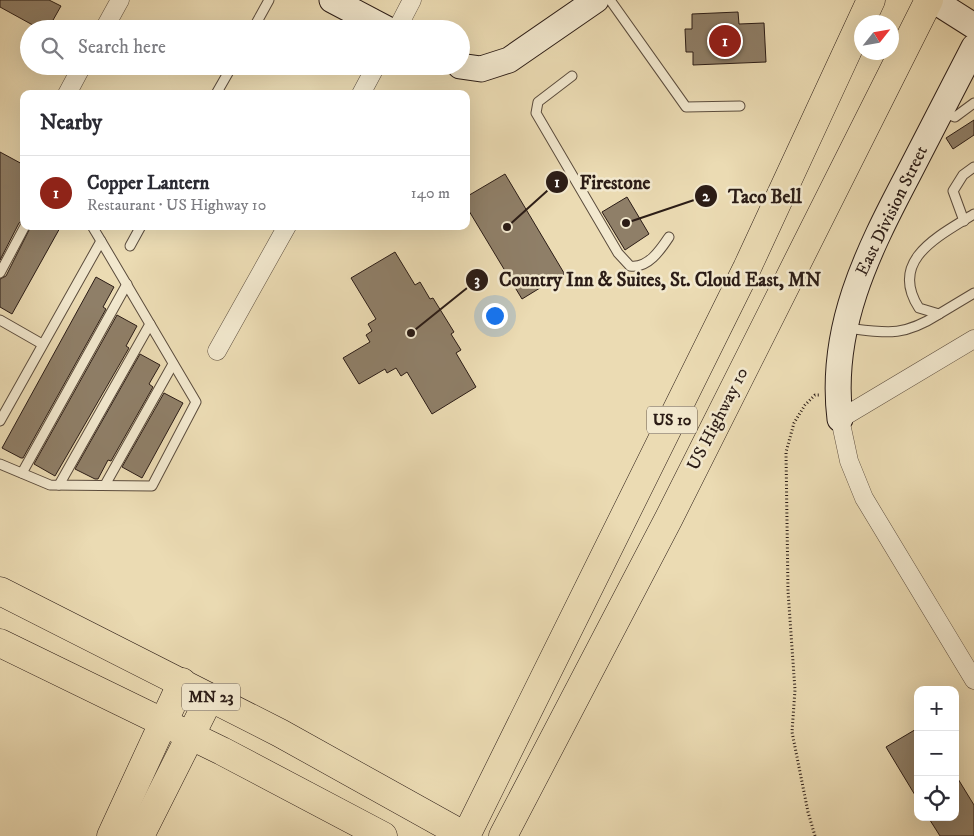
<!DOCTYPE html>
<html lang="en">
<head>
<meta charset="utf-8">
<style>
  body { margin:0; font-family:"IM FELL DW Pica",serif; background:#f2f2f3; color:#2b2b33 }
  .controls { position:absolute; right:15px; bottom:15px; display:grid; overflow:hidden; border-radius:10px; box-shadow:0 5px 20px #0002 }
  .controls button { width:45px; height:45px; display:grid; place-items:center; padding:0; border:0; border-bottom:1px solid #e1e1e2; background:#fff; color:#2b2b33; font:25px sans-serif }
  .compass { position:absolute; left:854px; top:15px; width:45px; height:45px; border-radius:50%; background:#fff; box-shadow:0 5px 20px #0002; rotate:59deg }
  .you { position:absolute; left:494px; top:315px; width:18px; height:18px; margin:-12px; border:4px solid #fff; border-radius:50%; background:#1a73e8; box-shadow:0 0 0 8px #1a73e833 }
  .badge { display:grid; place-items:center; width:32px; height:32px; border-radius:50%; background:#8f2418; color:#fff; font-size:16px; font-weight:700 }
  .pin { position:absolute; translate:-50% -50%; border:2px solid #fff; box-shadow:0 1px 5px #0006 }
  .list { margin:0; padding:0; list-style:none }
  h2 { display:flex; justify-content:space-between; align-items:center; height:65px; margin:0; padding:0 20px; font-size:21px }
  h2 small { font-size:16px; font-weight:400; color:#7c7c81 }
  .list li { display:grid; grid-template-columns:32px 1fr auto; gap:15px; align-items:center; box-sizing:border-box; height:75px; padding:0 20px; border-top:1px solid #e1e1e2 }
  .list b { display:block; font-size:19px; white-space:nowrap }
  .list p { margin:0; font-size:16px; white-space:nowrap; color:#7c7c81 }
  .list em { font-size:16px; font-style:normal; color:#7c7c81 }
  .icon { flex:none; width:28px; height:28px; fill:none; stroke:currentColor; stroke-width:2; stroke-linecap:round; stroke-linejoin:round }
  .map { position:relative; flex:none; width:974px; height:836px; overflow:hidden }
  .search { position:absolute; background:#fff; box-shadow:0 5px 20px #0002; left:20px; top:20px; width:450px; height:55px; display:flex; align-items:center; gap:12px; box-sizing:border-box; padding:0 18px; border-radius:28px; color:#7c7c81; font-size:19px }
  .panel { position:absolute; background:#fff; box-shadow:0 5px 20px #0002; left:20px; top:90px; width:450px; height:140px; border-radius:10px }
  .map>svg:first-child { display:block }
  .building { fill:#8f7f68; stroke:#2b1c16 }
  .lines { fill:none; stroke-linecap:round; stroke-linejoin:round }
  .lane-casing { stroke:#5b4c3d; stroke-width:11 }
  .street-casing { stroke:#5b4c3d; stroke-width:19 }
  .secondary-casing { stroke:#2b1c16; stroke-width:27 }
  .highway-casing { stroke:#2b1c16; stroke-width:29 }
  .path { stroke:#2b1c16; stroke-width:3; stroke-dasharray:1 2.5; stroke-linecap:butt }
  .lane { stroke:#f2e8ce; stroke-width:9 }
  .street { stroke:#f2e8ce; stroke-width:18 }
  .secondary { stroke:#f2e8ce; stroke-width:25 }
  .highway { stroke:#ebdbb3; stroke-width:28 }
  .labels { text-anchor:middle; dominant-baseline:central; stroke-width:5; stroke-linejoin:round; paint-order:stroke }
  .shield { fill:#f2e8ce; stroke:#67594d; stroke-width:1 }
  .shield-label { font-size:16px; font-weight:bold; fill:#2b1c16 }
  .street-label { font-size:18px; fill:#2b1c16; stroke:#f2e8ce }
  .leader { fill:none; stroke:#2b1c16; stroke-width:2 }
  .callout-dot { fill:#2b1c16; stroke:#f2e8ce; stroke-width:2 }
  .mark-label { font-size:15px; text-anchor:middle; font-weight:bold; fill:#fff }
  .callout-label { font-size:19px; text-anchor:middle; font-weight:bold; fill:#2b1c16; stroke:#f2e8ce; stroke-width:5; stroke-linejoin:round; paint-order:stroke }
</style>
</head>
<body>
<div class="map">
<svg width="974" height="836" viewBox="0 0 974 836">
  <rect width="100%" height="100%" fill="#ebdbb3"/>
  <filter id="stains"><feTurbulence type="fractalNoise" baseFrequency=".004" numOctaves="4"/><feColorMatrix values="0 0 0 0 .2 0 0 0 0 .09 0 0 0 0 .02 0 0 0 .5 -.17"/></filter>
  <radialGradient id="worn" r=".72"><stop offset=".6" stop-color="#630" stop-opacity="0"/><stop offset="1" stop-color="#630" stop-opacity=".3"/></radialGradient>
  <g class="building">
    <path d="M0,0H49L61,6L48,29H40L0,7Z"/>
    <path d="M738,12L739,24L764,23L766,62L693,65V52H686L685,29H692V14Z"/>
    <path d="M974,120V135L953,149L946,138Z"/>
    <path d="M0,152L24,165V220L19,223L0,260Z"/>
    <path d="M505,174L564,273L561,283L553,280L522,299L466,206V197Z"/>
    <path d="M627,197L649,234L625,250L602,212Z"/>
    <path d="M31,226H61L12,314L0,307V279L6,276Z"/>
    <path d="M395,252L415,285L420,282L430,299L433,298L454,332L451,334L461,350L456,353L476,387L432,414L407,372L401,376L396,368L387,373L385,369L359,384L343,358L370,342L366,335L372,331L368,324L376,319L351,278Z"/>
    <path d="M96,277L114,287L103,307L106,309L23,458H21L2,448Z"/>
    <path d="M117,315L137,326L126,346L129,348L55,476L34,464Z"/>
    <path d="M140,354L160,365L149,384L153,387L111,461L108,460L98,479H95L75,469Z"/>
    <path d="M164,393L183,403L142,478L122,467Z"/>
    <path d="M918,728V800L886,747Z"/>
    <path d="M955,774L974,805V836H940L928,817H955Z"/>
  </g>
  <g class="lines">
    <defs>
      <g id="lane">
        <path d="M610,0L686,107L740,106"/>
        <path d="M253,29L269,0"/>
        <path d="M572,76L538,102L536,113L618,253L630,266C648,269 661,249 669,237"/>
        <path d="M216,94L232,66"/>
        <path d="M942,112L955,117L974,103"/>
        <path d="M974,214C939,236 888,260 919,308L939,314L974,293"/>
        <path d="M964,221L953,191L963,175L974,167"/>
        <path d="M92,226L101,241"/>
        <path d="M130,246L141,226"/>
        <path d="M0,273L25,226"/>
        <path d="M0,320L42,344"/>
        <path d="M847,328C887,333 903,337 939,314"/>
        <path d="M0,421L101,241L196,402L152,486L50,485L0,464"/>
        <path d="M22,473L127,284"/>
        <path d="M59,485L150,324"/>
        <path d="M105,485L173,364"/>
      </g>
      <g id="street">
        <path d="M104,29L120,0"/>
        <path d="M397,29L412,0"/>
        <path d="M67,94L82,66"/>
        <path d="M361,94L376,66"/>
        <path d="M974,339L840,419L849,461L864,498L974,680"/>
        <path d="M217,351L287,226"/>
      </g>
      <g id="secondary">
        <path d="M332,0L387,29"/>
        <path d="M933,0L974,26"/>
        <path d="M460,66L481,69L509,60L596,0"/>
        <path d="M840,419C829,329 867,253 908,175C930,133 952,90 974,47"/>
      </g>
      <g id="highway">
        <path d="M0,591L280,733L465,836"/>
        <path d="M0,643L222,751L383,836"/>
        <path d="M111,836L182,682"/>
        <path d="M140,836L210,697"/>
        <path d="M466,836L747,268L871,0"/>
        <path d="M503,836L669,518L929,0"/>
      </g>
    </defs>
    <use href="#lane" class="lane-casing"/>
    <use href="#street" class="street-casing"/>
    <use href="#secondary" class="secondary-casing"/>
    <use href="#highway" class="highway-casing"/>
    <path class="path" d="M815,836L808,812L792,732L795,690L788,591L786,452L794,423L805,405L815,395H820"/>
    <use href="#lane" class="lane"/>
    <use href="#street" class="street"/>
    <use href="#secondary" class="secondary"/>
    <use href="#highway" class="highway"/>
  </g>
  <g class="labels">
    <g class="shield">
      <rect x="647" y="406.5" width="50" height="27" rx="4"/>
      <rect x="182" y="683.5" width="58" height="27" rx="4"/>
    </g>
    <g class="shield-label">
      <text x="672" y="420">US 10</text>
      <text x="211" y="697">MN 23</text>
    </g>
    <g class="street-label">
      <text transform="translate(892 211) rotate(-64)">East Division Street</text>
      <text transform="translate(718 419) rotate(-63)">US Highway 10</text>
    </g>
  </g>
  <path class="leader" d="M507 227L557 182M626 223L706 196M411 333L477 280"/>
  <g class="callout-dot">
    <circle cx="507" cy="227" r="5"/>
    <circle cx="626" cy="223" r="5"/>
    <circle cx="411" cy="333" r="5"/>
    <circle cx="557" cy="182" r="12"/>
    <circle cx="706" cy="196" r="12"/>
    <circle cx="477" cy="280" r="12"/>
  </g>
  <g class="mark-label">
    <text x="557" y="187">1</text>
    <text x="706" y="201">2</text>
    <text x="477" y="285">3</text>
  </g>
  <g class="callout-label">
    <text x="615" y="189">Firestone</text>
    <text x="765" y="203">Taco Bell</text>
    <text x="660" y="286">Country Inn &amp; Suites, St. Cloud East, MN</text>
  </g>
  <rect width="100%" height="100%" filter="url(#stains)"/>
  <rect width="100%" height="100%" fill="url(#worn)"/>
</svg>
<div class="controls">
<button>+</button>
<button>−</button>
<button><svg class="icon" aria-label="locate" viewBox="0 0 24 24"><circle cx="12" cy="12" r="6"/><path d="M12 2v4M12 18v4M2 12h4M18 12h4"/></svg></button>
</div>
<svg class="compass" viewBox="-18 -18 36 36"><path d="M0-13l5 13h-10z" fill="#e53935"/><path d="M0 13l5-13h-10z" fill="#7c7c81"/></svg>
<div class="you"></div>
<div class="pin badge" style="left:725px;top:41px">1</div>
<div class="search"><svg class="icon" aria-label="search" viewBox="0 0 24 24"><circle cx="10" cy="10" r="6"/><path d="M15 15l6 6"/></svg>Search here</div>
<section class="panel">
<h2>Nearby<small></small></h2>
<ul class="list">
<li><span class="badge">1</span><div><b>Copper Lantern</b><p>Restaurant · US Highway 10</p></div><em>140 m</em></li>
</ul>
</section>
</div>
</body>
</html>
